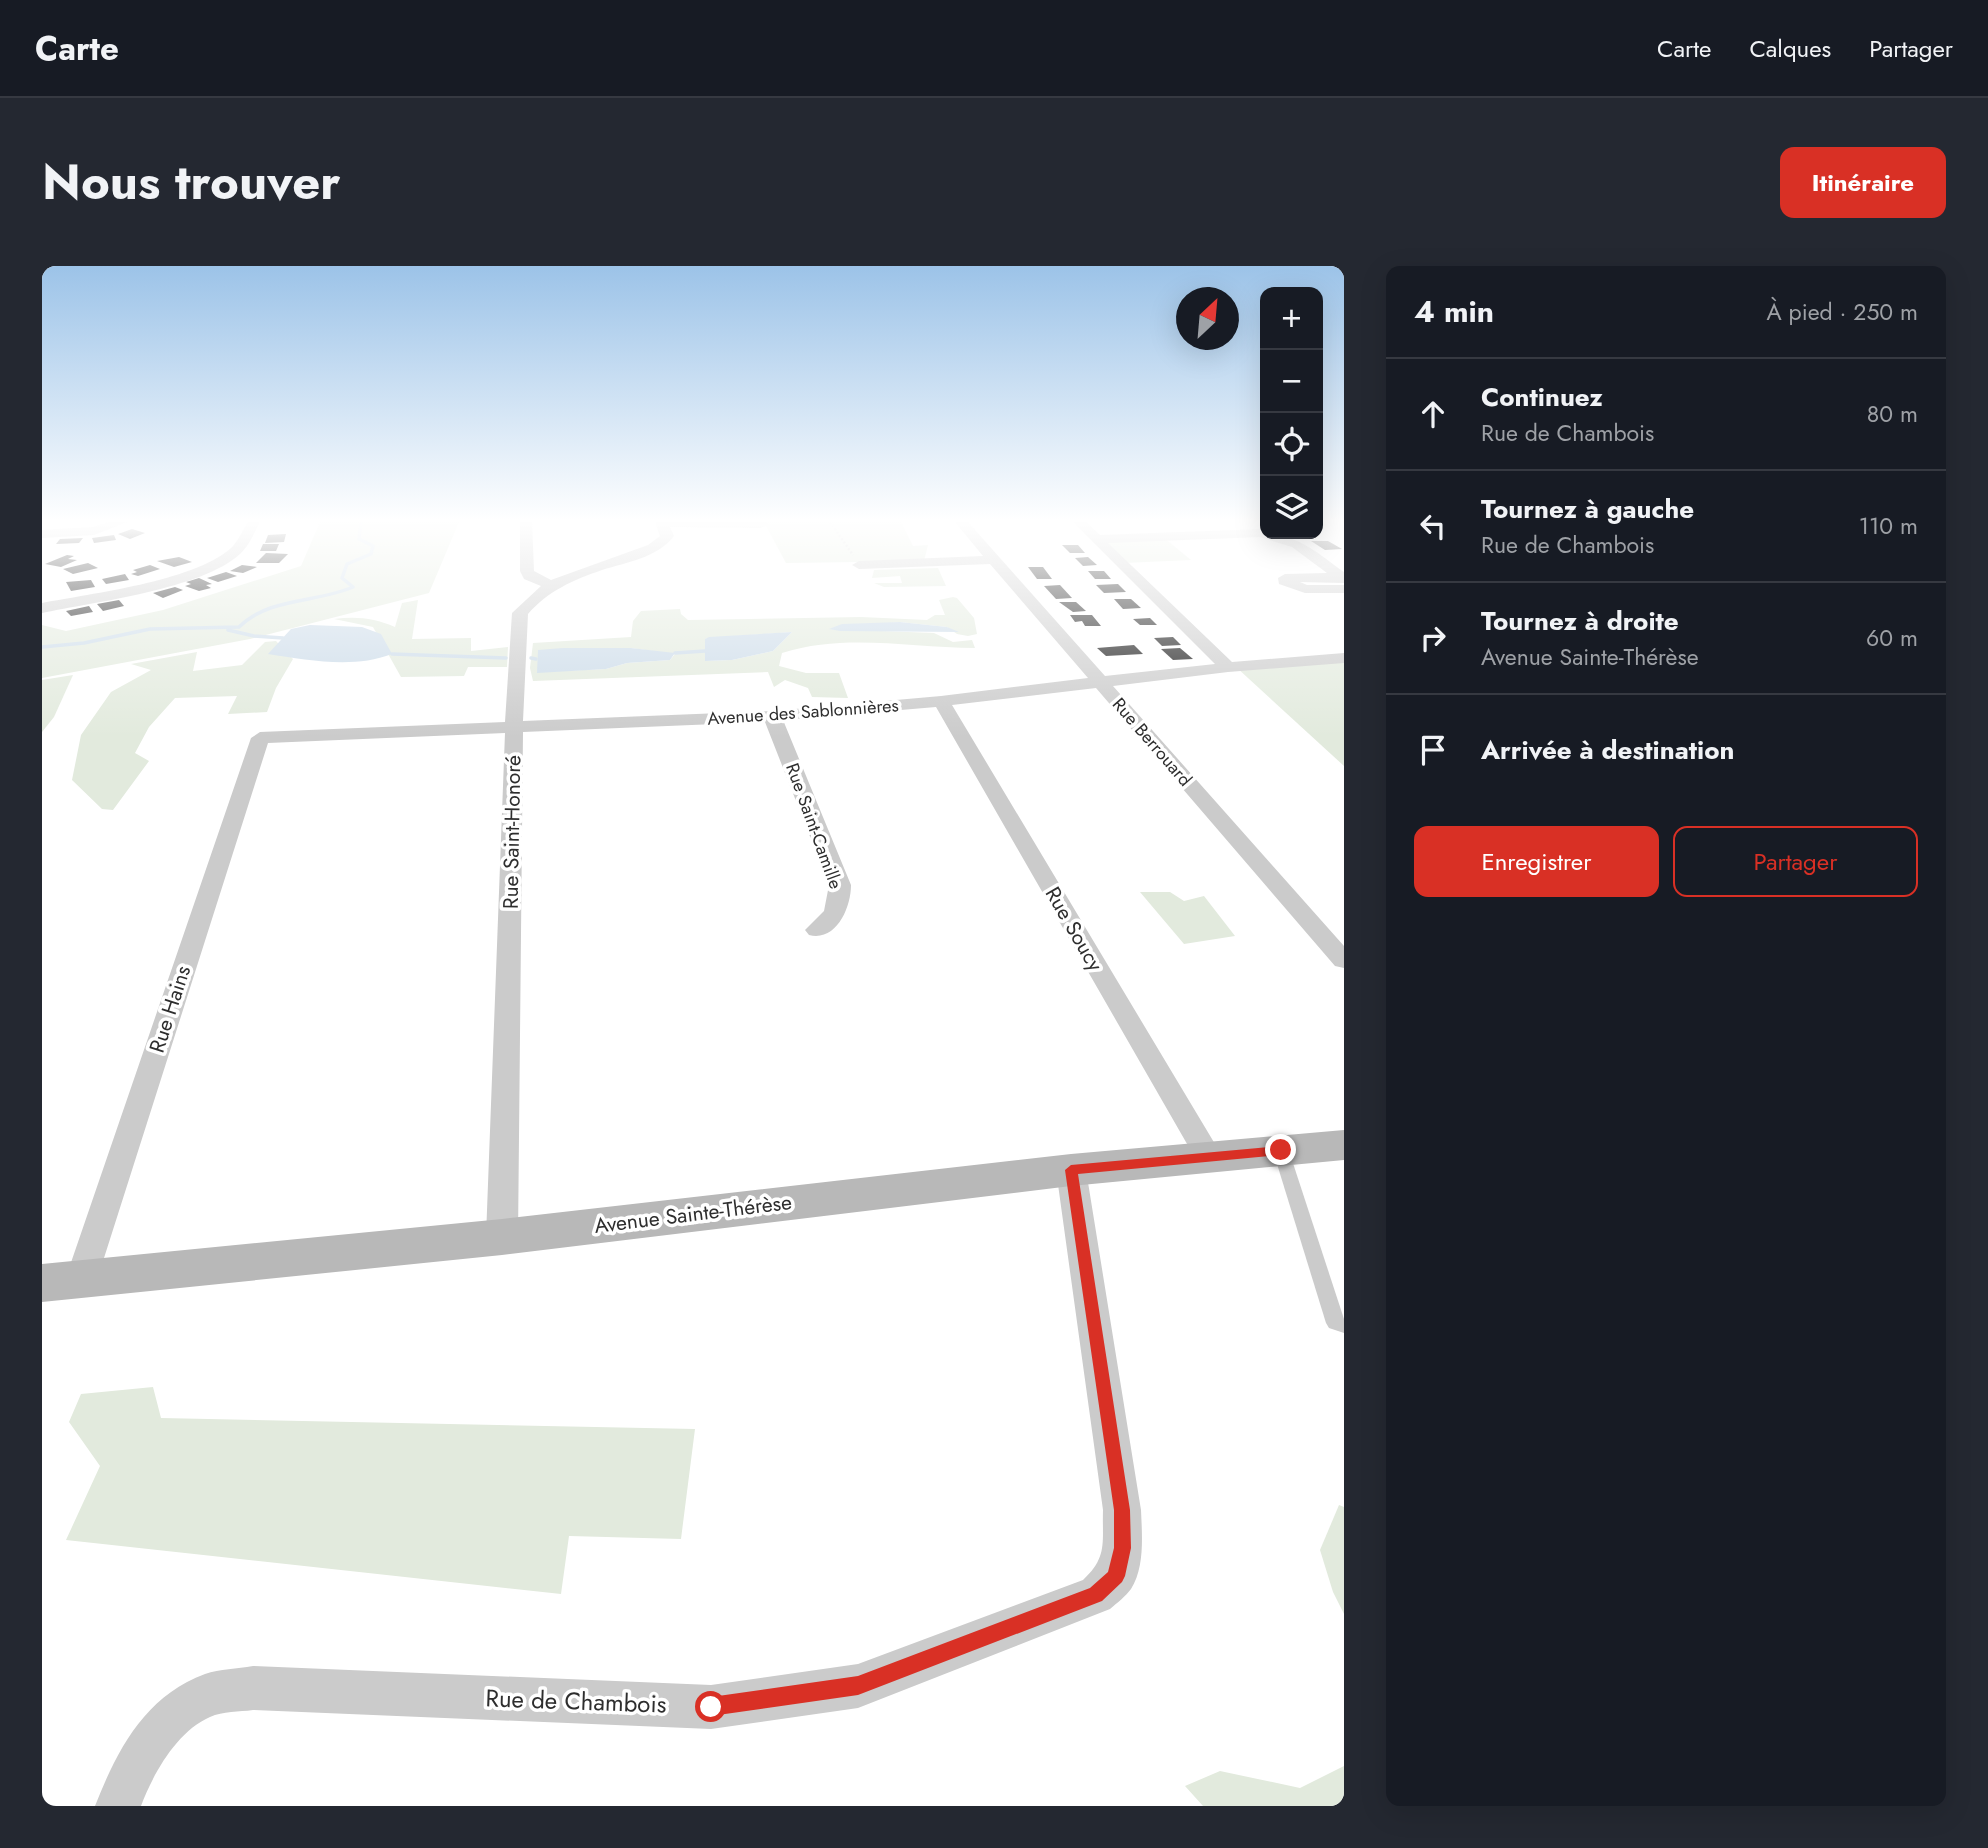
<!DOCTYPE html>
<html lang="fr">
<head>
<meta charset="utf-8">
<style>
  body { margin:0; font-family:Jost,sans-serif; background:#242831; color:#f1f3f6 }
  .controls { position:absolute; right:21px; top:21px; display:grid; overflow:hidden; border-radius:14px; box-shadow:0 7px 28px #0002 }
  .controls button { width:63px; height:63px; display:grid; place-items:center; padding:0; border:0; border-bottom:2px solid #363941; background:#171b24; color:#f1f3f6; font:35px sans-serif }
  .compass { position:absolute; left:1134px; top:21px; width:63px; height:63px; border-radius:50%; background:#171b24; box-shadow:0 7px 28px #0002; rotate:26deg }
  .stop { position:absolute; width:21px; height:21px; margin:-16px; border:5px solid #d93025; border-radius:50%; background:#fff }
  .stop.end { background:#d93025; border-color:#fff; box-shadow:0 2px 7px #0008 }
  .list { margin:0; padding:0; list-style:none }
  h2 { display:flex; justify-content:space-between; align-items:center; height:91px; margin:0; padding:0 28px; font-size:30px }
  h2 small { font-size:23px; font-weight:400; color:#9ea1a6 }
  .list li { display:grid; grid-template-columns:46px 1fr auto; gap:21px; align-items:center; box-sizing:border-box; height:112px; padding:0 28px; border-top:2px solid #363941 }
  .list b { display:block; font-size:26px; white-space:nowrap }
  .list p { margin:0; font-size:23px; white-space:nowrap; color:#9ea1a6 }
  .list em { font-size:23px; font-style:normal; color:#9ea1a6 }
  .actions { display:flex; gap:14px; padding:21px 28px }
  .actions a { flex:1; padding:16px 0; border:2px solid #d93025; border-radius:14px; text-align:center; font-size:24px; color:#d93025 }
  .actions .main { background:#d93025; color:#fff }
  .icon { flex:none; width:38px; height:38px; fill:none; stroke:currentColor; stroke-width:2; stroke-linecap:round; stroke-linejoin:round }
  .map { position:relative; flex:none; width:1302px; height:1540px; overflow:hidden; border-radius:14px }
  header { display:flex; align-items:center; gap:42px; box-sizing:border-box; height:98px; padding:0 35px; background:#171b24; border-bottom:2px solid #363941 }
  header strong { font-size:33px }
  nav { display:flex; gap:38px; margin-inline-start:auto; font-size:24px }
  .intro { display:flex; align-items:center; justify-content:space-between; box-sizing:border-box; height:168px; padding:0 42px }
  h1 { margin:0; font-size:49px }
  .button { padding:18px 32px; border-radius:14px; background:#d93025; color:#fff; font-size:24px; font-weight:700 }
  main { display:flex; gap:42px; padding:0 42px }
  aside { flex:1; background:#171b24; border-radius:14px; box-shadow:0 7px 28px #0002 }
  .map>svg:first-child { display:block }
  .green { fill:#e2eadd; fill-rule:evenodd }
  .water { fill:#cadae8 }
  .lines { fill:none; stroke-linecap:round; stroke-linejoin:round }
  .stream { stroke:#cadae8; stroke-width:3.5 }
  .building { fill:#151515 }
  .path { stroke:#cbcbcb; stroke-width:2.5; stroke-dasharray:2 2; stroke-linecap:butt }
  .lane { fill:#cbcbcb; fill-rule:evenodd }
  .street { fill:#cbcbcb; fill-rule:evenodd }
  .secondary { fill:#b8b8b8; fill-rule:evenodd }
  .route { fill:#d93025 }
  .labels { text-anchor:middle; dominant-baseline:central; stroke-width:7; stroke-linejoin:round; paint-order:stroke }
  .far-street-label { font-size:18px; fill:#2e2e2e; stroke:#fff }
  .street-label { font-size:21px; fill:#2e2e2e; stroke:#fff }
  .near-street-label { font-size:24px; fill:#2e2e2e; stroke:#fff }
</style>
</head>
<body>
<header>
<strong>Carte</strong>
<nav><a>Carte</a><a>Calques</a><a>Partager</a></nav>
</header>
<div class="intro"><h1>Nous trouver</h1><a class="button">Itinéraire</a></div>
<main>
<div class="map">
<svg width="1302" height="1540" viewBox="0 0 1302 1540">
  <rect width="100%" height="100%" fill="#fff"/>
  <g class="green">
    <path d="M278,256H417L387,327L208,373L0,412V359L24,365L121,344L259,300Z"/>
    <path d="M722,256H859L871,280L886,279L882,295L744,297Z"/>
    <path d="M1121,271L1149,294L1081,297L1056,273Z"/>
    <path d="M896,302L904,320L842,321L832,317H860L858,310L830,312L832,304Z"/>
    <path d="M911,331L915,332L932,352L935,368L926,370L915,368L905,361L858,356L788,363L892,367L911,376L930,374L933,382C868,382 804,367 740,387L737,400L764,407H797L806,432L770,431L766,422L743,414L732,421L726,406L491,415L488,402L491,377L589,371L591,355L599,345L638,343L639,348L646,354L819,351L885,354L893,349H903L897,334ZM750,366L731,385L690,394L663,395V373L667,372ZM521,382H589L633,388L628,394L585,397L564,403L495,406Z"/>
    <path d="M376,334L370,373L429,372V385L466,381L465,401H426L422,410L359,411L331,361L292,353C314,350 333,352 353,361L360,337Z"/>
    <path d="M234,375L251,393L234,422L225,446L186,448L195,430L133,432L107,461L93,487L107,495L71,544L60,543L30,514L39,469L69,426L109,404L89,398L155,386L151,405L200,399L223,376Z"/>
    <path d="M1302,392V500L1194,401Z"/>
    <path d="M31,409L12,451L0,466V414Z"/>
    <path d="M1098,626H1128L1142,635L1162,630L1193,670L1142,678Z"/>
    <path d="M111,1121L119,1152L653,1163L639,1273L527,1270L519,1328L24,1274L58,1200L27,1156L39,1128Z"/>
    <path d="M1297,1239L1302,1241V1348L1291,1326L1278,1284Z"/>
    <path d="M1302,1500V1540H1161L1143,1520L1178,1505L1258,1522Z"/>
  </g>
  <g class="water">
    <path d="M858,356L905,361L917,366L798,365L787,363L800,358Z"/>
    <path d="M268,359L320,361L339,368L350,388C311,403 266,394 226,388L249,363Z"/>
    <path d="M750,366L731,385L690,394L663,395V373L667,371Z"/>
    <path d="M521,382H589L633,387L628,394L585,397L564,403L495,407L496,384Z"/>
  </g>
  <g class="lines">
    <g class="stream">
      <path d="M186,364L212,370L241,372"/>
      <path d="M0,381L42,377L108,363L197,361C227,331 275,337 311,321L300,312L305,298L329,288L331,280L317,273L319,256"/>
      <path d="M633,387L663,385"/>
      <path d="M350,388L464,392"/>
      <path d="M489,392L494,393"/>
    </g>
  </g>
  <g class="building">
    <path d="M90,263L103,267L88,273L76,268Z"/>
    <path d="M244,268L242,276L223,277L226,269Z"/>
    <path d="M72,269L74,274L52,277L50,272Z"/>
    <path d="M41,272L37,277L14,278L18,273Z"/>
    <path d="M1269,275H1286L1300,283L1283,284Z"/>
    <path d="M221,278H237L234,285H218Z"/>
    <path d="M1020,279H1036L1043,287H1028Z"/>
    <path d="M224,287L246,288L237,297H214Z"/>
    <path d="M25,289L32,290L26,293L35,294L19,301L3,298Z"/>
    <path d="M137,291L150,296L132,301L115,295Z"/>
    <path d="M1046,291L1055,299L1041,300L1033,292Z"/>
    <path d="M46,297L56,302L31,308L21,303Z"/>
    <path d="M108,299L118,303L96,310L89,308L95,306L91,304Z"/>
    <path d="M200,299L215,301L201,307L188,305Z"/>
    <path d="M986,301H1001L1010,313H995Z"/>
    <path d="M1046,305H1062L1069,313H1053Z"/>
    <path d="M184,306L195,310L176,316L165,312Z"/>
    <path d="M83,308L87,314L64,318L60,313Z"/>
    <path d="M157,312L170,318L164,319L169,322L157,325L143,320L149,318L144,316Z"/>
    <path d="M49,314L53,321L29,325L24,316Z"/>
    <path d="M1076,318L1084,326L1062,327L1054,319Z"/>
    <path d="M1018,319L1030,332L1014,333L1002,320Z"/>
    <path d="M133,321L141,324L121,332L111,327Z"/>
    <path d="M1072,333H1089L1099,342L1081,343Z"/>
    <path d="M77,334L82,340L61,345L55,338Z"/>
    <path d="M1017,336H1034L1044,345L1031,346Z"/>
    <path d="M47,340L51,346L29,350L24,345Z"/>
    <path d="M1028,349H1050L1059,360H1043L1040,355L1033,356Z"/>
    <path d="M1108,352L1115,359H1098L1091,353Z"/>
    <path d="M1131,371L1139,379L1120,380L1112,372Z"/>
    <path d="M1092,379L1101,388L1064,390L1055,382Z"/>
    <path d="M1138,382L1151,393L1131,394L1119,383Z"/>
  </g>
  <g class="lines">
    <path class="path" d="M788,256L811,289"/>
    <path class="lane" d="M1239,879L1245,881L1247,885L1302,1053V1067L1287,1062L1284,1057L1231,885L1233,881Z"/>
    <g class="street">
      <path d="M67,256H85L52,269L0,272V264L51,261Z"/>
      <path d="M206,256H218C212,267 207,280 198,288C160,323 52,336 0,347V337C51,327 148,316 188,283C196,276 200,265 206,256Z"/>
      <path d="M478,256H490L492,305L509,314L606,279L618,270L613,256H724L726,258L719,262L628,261L632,270C615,292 585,296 560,304C531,314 506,325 486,348L481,455L730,445L899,430L1046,412L948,298L817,303L810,299L817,295L941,290L913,256H926L1063,410L1173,398L1031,256H1044L1058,269L1219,263L1223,264V268C1256,268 1277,288 1302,306V317L1258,316L1265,319H1302V327H1263L1237,318L1236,312L1243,308L1285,307L1250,281L1218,271L1066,277L1190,396L1302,387V397L1186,406L1071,420L1302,680V702L1293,700L1054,422L910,439L1176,883L1181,890L1176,897L1166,901L1156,897L894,441L741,454L809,619C809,642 794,676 767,669L763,664L782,645L787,619L723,456L481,466L476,971L471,980L460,983L449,980L444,971L463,467L226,477L55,1014L51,1023L39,1027L27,1023L23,1014L209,472L218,466L463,456L470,347L499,320L482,313L478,305Z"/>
      <path d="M1029,893L1040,896L1044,904L1099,1244C1100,1269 1103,1301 1089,1323C1084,1330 1075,1337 1068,1343L816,1442L669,1463L211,1444C197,1446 181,1445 168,1451C135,1465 111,1508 99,1540H53C75,1484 103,1430 163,1408C178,1403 195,1403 211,1400L669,1419L816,1398L1041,1314C1066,1291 1060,1276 1061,1244L1014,904L1018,896Z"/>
    </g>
    <path class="secondary" d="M1302,864V894L1029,920L460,989L0,1036V998L460,953L1029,888Z"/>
  </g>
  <linearGradient id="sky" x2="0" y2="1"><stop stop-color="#9cc3e8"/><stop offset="0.54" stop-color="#fff"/><stop offset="1" stop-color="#fff" stop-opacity="0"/></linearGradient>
  <rect width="1302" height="471" fill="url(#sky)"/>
  <path class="route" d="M1239,880L1245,884L1239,889L1036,908L1088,1244L1089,1282L1083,1310L1080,1316L1060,1335L816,1429L669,1450L663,1447L660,1441L663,1434L669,1431L816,1410L1048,1322L1066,1306L1072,1282V1244L1023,904L1029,899Z"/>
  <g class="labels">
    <g class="far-street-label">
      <text transform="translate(761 446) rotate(-4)">Avenue des Sablonnières</text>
      <text transform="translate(1110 476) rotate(49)">Rue Berrouard</text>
      <text transform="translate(772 560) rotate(70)">Rue Saint-Camille</text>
    </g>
    <g class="street-label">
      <text transform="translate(470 566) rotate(-89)">Rue Saint-Honoré</text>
      <text transform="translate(1032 663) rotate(60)">Rue Soucy</text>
      <text transform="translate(128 743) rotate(-72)">Rue Hains</text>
      <text transform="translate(651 948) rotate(-7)">Avenue Sainte-Thérèse</text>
    </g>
    <g class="near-street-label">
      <text transform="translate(534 1435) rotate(2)">Rue de Chambois</text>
    </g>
  </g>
</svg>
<div class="controls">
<button>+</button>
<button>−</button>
<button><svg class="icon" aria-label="locate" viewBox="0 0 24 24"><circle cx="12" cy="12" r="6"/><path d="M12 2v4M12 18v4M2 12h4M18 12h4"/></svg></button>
<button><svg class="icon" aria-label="layers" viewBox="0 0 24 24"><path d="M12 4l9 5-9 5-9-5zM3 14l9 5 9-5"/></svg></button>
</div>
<svg class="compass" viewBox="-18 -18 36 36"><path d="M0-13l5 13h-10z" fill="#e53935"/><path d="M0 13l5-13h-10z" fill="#9ea1a6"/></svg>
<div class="stop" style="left:669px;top:1441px"></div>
<div class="stop end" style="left:1239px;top:884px"></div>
</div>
<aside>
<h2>4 min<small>À pied · 250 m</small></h2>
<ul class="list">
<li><svg class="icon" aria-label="ahead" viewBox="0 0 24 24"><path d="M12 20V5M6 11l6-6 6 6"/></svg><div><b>Continuez</b><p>Rue de Chambois</p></div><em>80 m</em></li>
<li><svg class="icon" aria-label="left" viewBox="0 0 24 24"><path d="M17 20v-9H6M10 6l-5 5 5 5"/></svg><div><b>Tournez à gauche</b><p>Rue de Chambois</p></div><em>110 m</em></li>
<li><svg class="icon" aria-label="right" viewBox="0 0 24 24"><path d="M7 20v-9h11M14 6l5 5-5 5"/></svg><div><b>Tournez à droite</b><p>Avenue Sainte-Thérèse</p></div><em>60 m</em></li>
<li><svg class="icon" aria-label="arrive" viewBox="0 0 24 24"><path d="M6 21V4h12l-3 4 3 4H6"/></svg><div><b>Arrivée à destination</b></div></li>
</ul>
<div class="actions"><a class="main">Enregistrer</a><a>Partager</a></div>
</aside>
</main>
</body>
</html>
